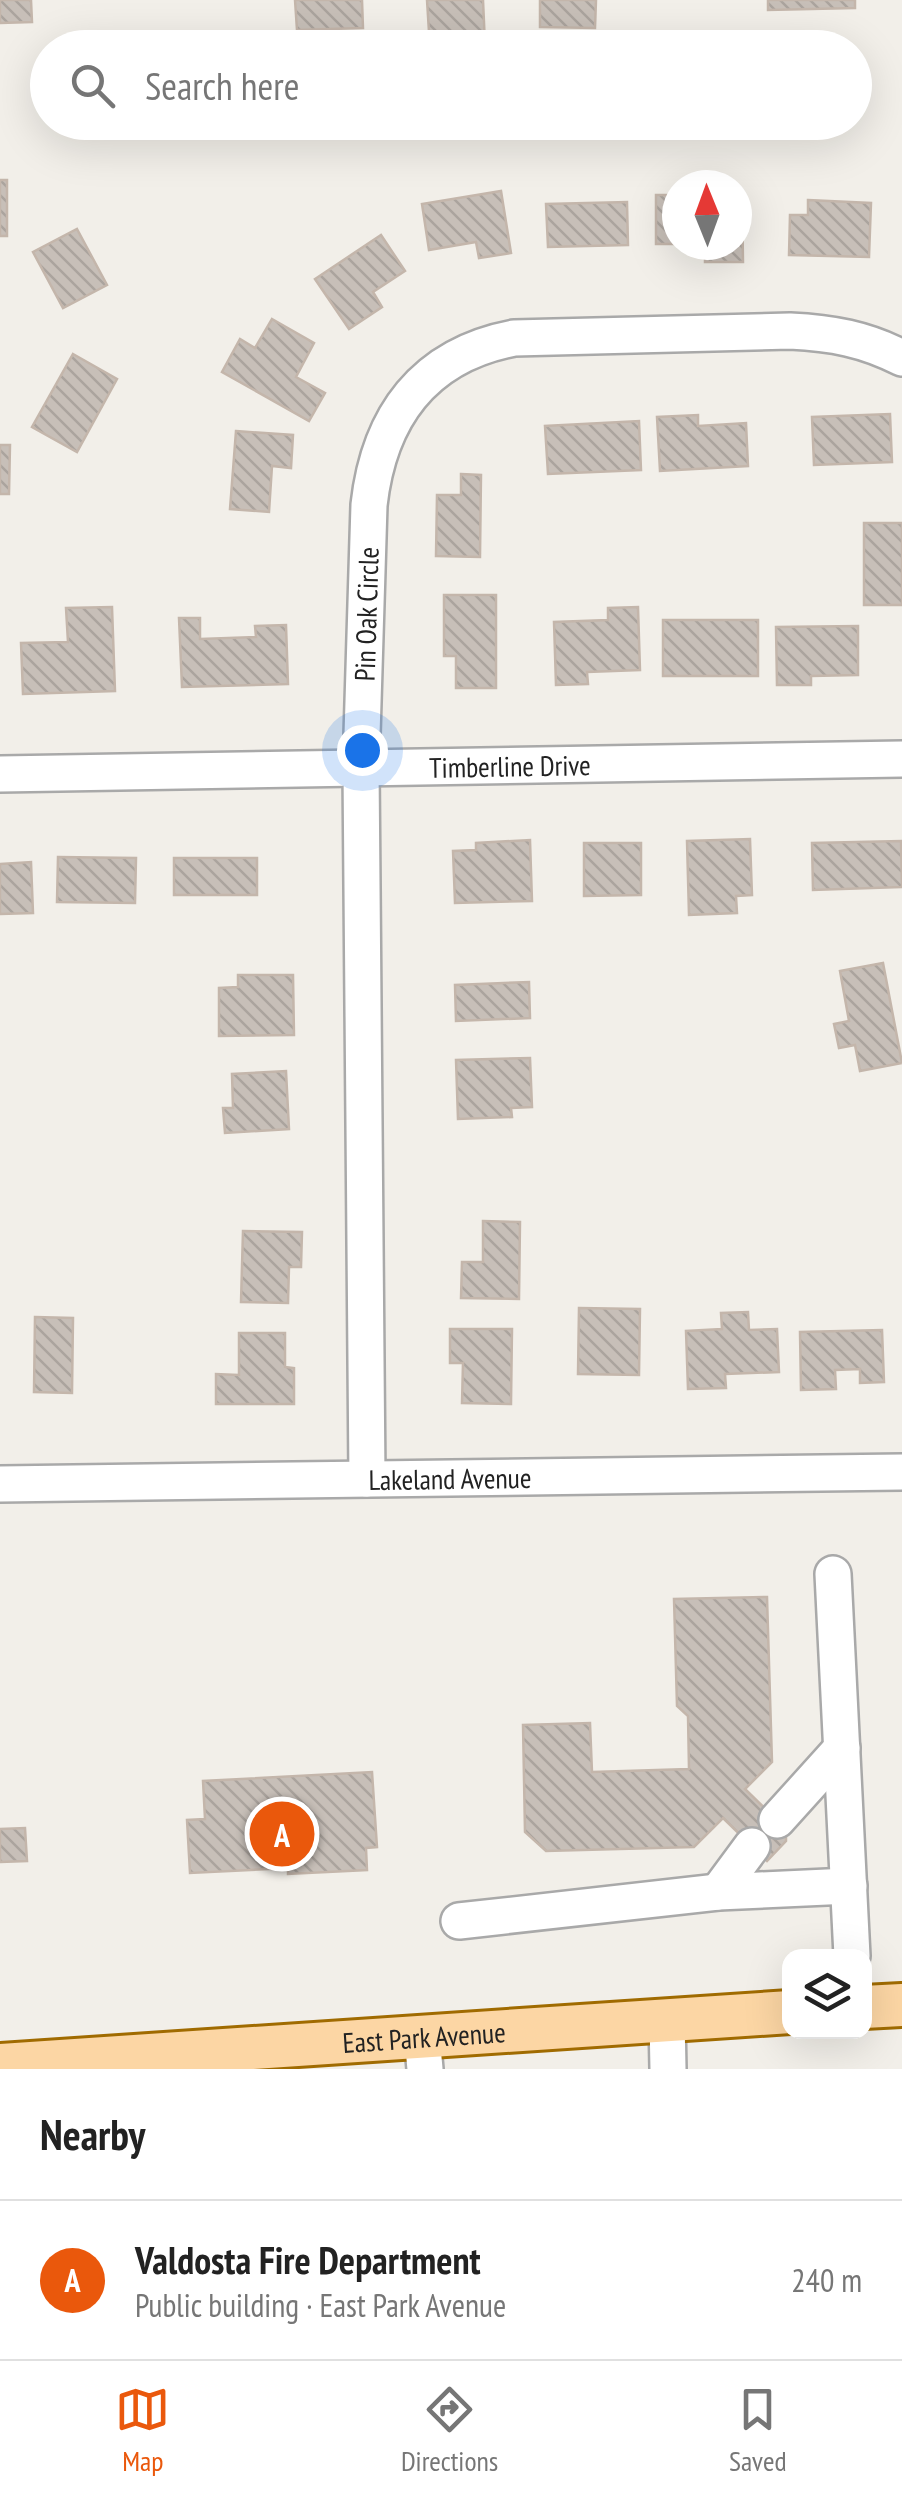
<!DOCTYPE html>
<html lang="en">
<head>
<meta charset="utf-8">
<style>
  body { margin:0; font-family:"PT Sans Narrow",sans-serif; background:#f6f6f6; color:#222 }
  .controls { position:absolute; right:30px; bottom:30px; display:grid; overflow:hidden; border-radius:20px; box-shadow:0 10px 40px #0002 }
  .controls button { width:90px; height:90px; display:grid; place-items:center; padding:0; border:0; border-bottom:2px solid #e0e0e0; background:#fff; color:#222; font:50px sans-serif }
  .compass { position:absolute; left:662px; top:170px; width:90px; height:90px; border-radius:50%; background:#fff; box-shadow:0 10px 40px #0002; rotate:359deg }
  .you { position:absolute; left:362px; top:750px; width:35px; height:35px; margin:-25px; border:8px solid #fff; border-radius:50%; background:#1a73e8; box-shadow:0 0 0 15px #1a73e833 }
  .badge { display:grid; place-items:center; width:65px; height:65px; border-radius:50%; background:#ea580c; color:#fff; font-size:32px; font-weight:700 }
  .pin { position:absolute; translate:-50% -50%; border:5px solid #fff; box-shadow:0 2px 10px #0006 }
  .list { margin:0; padding:0; list-style:none }
  h2 { display:flex; justify-content:space-between; align-items:center; height:130px; margin:0; padding:0 40px; font-size:42px }
  h2 small { font-size:32px; font-weight:400; color:#767676 }
  .list li { display:grid; grid-template-columns:65px 1fr auto; gap:30px; align-items:center; box-sizing:border-box; height:160px; padding:0 40px; border-top:2px solid #e0e0e0 }
  .list b { display:block; font-size:38px; white-space:nowrap }
  .list p { margin:0; font-size:32px; white-space:nowrap; color:#767676 }
  .list em { font-size:32px; font-style:normal; color:#767676 }
  .icon { flex:none; width:55px; height:55px; fill:none; stroke:currentColor; stroke-width:2; stroke-linecap:round; stroke-linejoin:round }
  .map { position:relative; flex:none; width:902px; height:2069px; overflow:hidden }
  .search { position:absolute; background:#fff; box-shadow:0 10px 40px #0002; left:30px; right:30px; top:30px; height:110px; display:flex; align-items:center; gap:25px; box-sizing:border-box; padding:0 35px; border-radius:55px; color:#767676; font-size:38px }
  .sheet { height:290px; background:#fff }
  nav { display:flex; justify-content:space-around; align-items:center; box-sizing:border-box; height:140px; border-top:2px solid #e0e0e0; background:#fff; font-size:28px; color:#767676 }
  nav a { display:grid; justify-items:center; gap:5px }
  nav .on { color:#ea580c }
  .map>svg:first-child { display:block }
  .building { fill:url(#building-back-hatch); stroke:#c4b6ab; stroke-width:2.5 }
  .lines { fill:none; stroke-linecap:round; stroke-linejoin:round }
  .minor-casing { stroke:#a9a9a9; stroke-width:40 }
  .major-casing { stroke:#a06b00; stroke-width:48 }
  .minor { stroke:#fff; stroke-width:35 }
  .major { stroke:#fcd6a4; stroke-width:42 }
  .labels { text-anchor:middle; dominant-baseline:central; stroke-width:8; stroke-linejoin:round; paint-order:stroke }
  .street-label { font-size:28px; fill:#222; stroke:#fff }
</style>
</head>
<body>
<div class="map">
<svg width="902" height="2069" viewBox="0 0 902 2069">
  <defs>
    <pattern id="building-back-hatch" width="6" height="6" patternUnits="userSpaceOnUse" patternTransform="scale(2.5)"><rect width="6" height="6" fill="#c7bfb8"/><path d="M-1 5l2 2M0 0l6 6M5-1l2 2" fill="none" stroke="#aba49e"/></pattern>
  </defs>
  <rect width="100%" height="100%" fill="#f2efe9"/>
  <g class="building">
    <path d="M0,0H31L32,22L0,23Z"/>
    <path d="M295,0H362L363,28L297,30Z"/>
    <path d="M427,0H483L485,45L430,48Z"/>
    <path d="M540,0H596L595,28L540,27Z"/>
    <path d="M768,0H855V8L768,10Z"/>
    <rect x="0" y="180" width="7" height="56"/>
    <path d="M501,191L511,253L479,258L476,242L429,250L422,204Z"/>
    <path d="M737,194H742L743,262H705V245H737Z"/>
    <rect x="656" y="195" width="21" height="49"/>
    <path d="M808,200L871,203L869,257L789,255L790,215H808Z"/>
    <path d="M627,202L628,245L548,247L546,204Z"/>
    <path d="M77,229L107,285L63,308L33,252Z"/>
    <path d="M381,235L405,271L373,292L382,307L349,329L315,279Z"/>
    <path d="M272,319L314,343L296,377L325,393L309,421L222,372L240,339L255,348Z"/>
    <path d="M73,354L117,379L77,452L32,427Z"/>
    <path d="M890,414L892,462L814,465L812,417Z"/>
    <path d="M698,415V426L746,423L748,466L660,471L657,417Z"/>
    <path d="M639,421L641,470L548,474L545,426Z"/>
    <path d="M236,431L293,435L291,468L272,466L269,512L230,509Z"/>
    <path d="M0,445H10L9,494H0Z"/>
    <path d="M461,474L481,475L480,557L436,556L437,495H461Z"/>
    <rect x="864" y="523" width="38" height="82"/>
    <path d="M444,595H496V688H456V656H444Z"/>
    <path d="M112,607L115,691L23,694L21,643L68,642L66,608Z"/>
    <path d="M638,607L640,670L587,672L588,684L556,685L554,622L608,620V608Z"/>
    <path d="M179,618H200V639L256,637L255,626L286,625L288,684L182,687Z"/>
    <rect x="663" y="620" width="95" height="56"/>
    <path d="M858,626V675L811,676V685H777L776,627Z"/>
    <path d="M750,839L752,895L736,896L737,913L689,915L687,841Z"/>
    <path d="M530,840L532,901L455,903L453,851L476,850V843Z"/>
    <path d="M901,841L902,887L813,890L812,843Z"/>
    <path d="M584,843H641V895L584,896Z"/>
    <path d="M58,857L136,858L135,903L57,902Z"/>
    <rect x="174" y="858" width="83" height="37"/>
    <path d="M31,862L33,913L0,914V864Z"/>
    <path d="M883,963L902,1063L860,1071L855,1045L839,1048L834,1024L849,1021L840,971Z"/>
    <path d="M238,975H293L294,1035L219,1036V988L238,987Z"/>
    <path d="M529,982L530,1018L456,1021L455,985Z"/>
    <path d="M530,1058L532,1107L511,1108L512,1117L458,1119L456,1060Z"/>
    <path d="M286,1071L289,1129L225,1133L223,1108H233L232,1074Z"/>
    <path d="M483,1221L520,1222L519,1299L461,1298L462,1262H483Z"/>
    <path d="M243,1231L302,1232L301,1267H289L288,1303L241,1302Z"/>
    <path d="M579,1308L640,1309L639,1375L578,1374Z"/>
    <path d="M748,1312L749,1330L777,1329L779,1372L725,1374L726,1388L688,1389L686,1331L722,1329L721,1313Z"/>
    <path d="M35,1317L73,1318L72,1393L34,1392Z"/>
    <path d="M450,1329H512L511,1404L462,1403L463,1363H450Z"/>
    <path d="M882,1330L884,1382L860,1383V1369L835,1370L836,1389L801,1390L800,1332Z"/>
    <path d="M239,1333H285V1367L294,1368V1404H216V1374L239,1375Z"/>
    <path d="M767,1597L772,1762L745,1789L786,1829V1841L767,1861L723,1818L694,1847L546,1851L525,1832L523,1725L590,1723L592,1772L689,1769L688,1716L677,1706L674,1599Z"/>
    <path d="M372,1772L377,1847L366,1848L367,1870L288,1874V1868L190,1873L187,1820L205,1819L203,1781Z"/>
    <path d="M25,1828L27,1861L0,1862V1829Z"/>
  </g>
  <g class="lines">
    <defs>
      <g id="minor">
        <path id="s1" d="M0,774L902,759"/>
        <path id="s2" d="M367,1479L361,768L369,505C379,416 424,355 514,338L790,331C832,333 865,339 902,358"/>
        <path id="s3" d="M0,1484L902,1472"/>
        <path d="M833,1574L852,1956"/>
        <path d="M777,1820L842,1748"/>
        <path d="M718,1892L752,1846"/>
        <path d="M459,1921L718,1892L849,1886"/>
        <path d="M667,2020L668,2069"/>
        <path d="M422,2036L425,2069"/>
      </g>
      <g id="major">
        <path d="M864,2007L902,2005"/>
        <path id="s4" d="M0,2065L790,2012"/>
      </g>
    </defs>
    <use href="#minor" class="minor-casing"/>
    <use href="#major" class="major-casing"/>
    <use href="#minor" class="minor"/>
    <use href="#major" class="major"/>
  </g>
  <g class="labels">
    <g class="street-label">
      <text stroke="none"><textPath href="#s2" startOffset="865">Pin Oak Circle</textPath></text>
      <text stroke="none"><textPath href="#s1" startOffset="510">Timberline Drive</textPath></text>
      <text stroke="none"><textPath href="#s3" startOffset="450">Lakeland Avenue</textPath></text>
      <text stroke="none"><textPath href="#s4" startOffset="425">East Park Avenue</textPath></text>
    </g>
  </g>
</svg>
<div class="controls">
<button><svg class="icon" aria-label="layers" viewBox="0 0 24 24"><path d="M12 4l9 5-9 5-9-5zM3 14l9 5 9-5"/></svg></button>
</div>
<svg class="compass" viewBox="-18 -18 36 36"><path d="M0-13l5 13h-10z" fill="#e53935"/><path d="M0 13l5-13h-10z" fill="#767676"/></svg>
<div class="you"></div>
<div class="pin badge" style="left:282px;top:1834px">A</div>
<div class="search"><svg class="icon" aria-label="search" viewBox="0 0 24 24"><circle cx="10" cy="10" r="6"/><path d="M15 15l6 6"/></svg>Search here</div>
</div>
<section class="sheet">
<h2>Nearby<small></small></h2>
<ul class="list">
<li><span class="badge">A</span><div><b>Valdosta Fire Department</b><p>Public building · East Park Avenue</p></div><em>240 m</em></li>
</ul>
</section>
<nav>
<a class="on"><svg class="icon" aria-label="map" viewBox="0 0 24 24"><path d="M3 6l6-2 6 2 6-2v14l-6 2-6-2-6 2zM9 4v14M15 6v14"/></svg>Map</a>
<a><svg class="icon" aria-label="directions" viewBox="0 0 24 24"><path d="M12 3l9 9-9 9-9-9zM9 14v-3h6M13 9l2 2-2 2"/></svg>Directions</a>
<a><svg class="icon" aria-label="saved" viewBox="0 0 24 24"><path d="M7 4h10v16l-5-4-5 4z"/></svg>Saved</a>
</nav>
</body>
</html>
